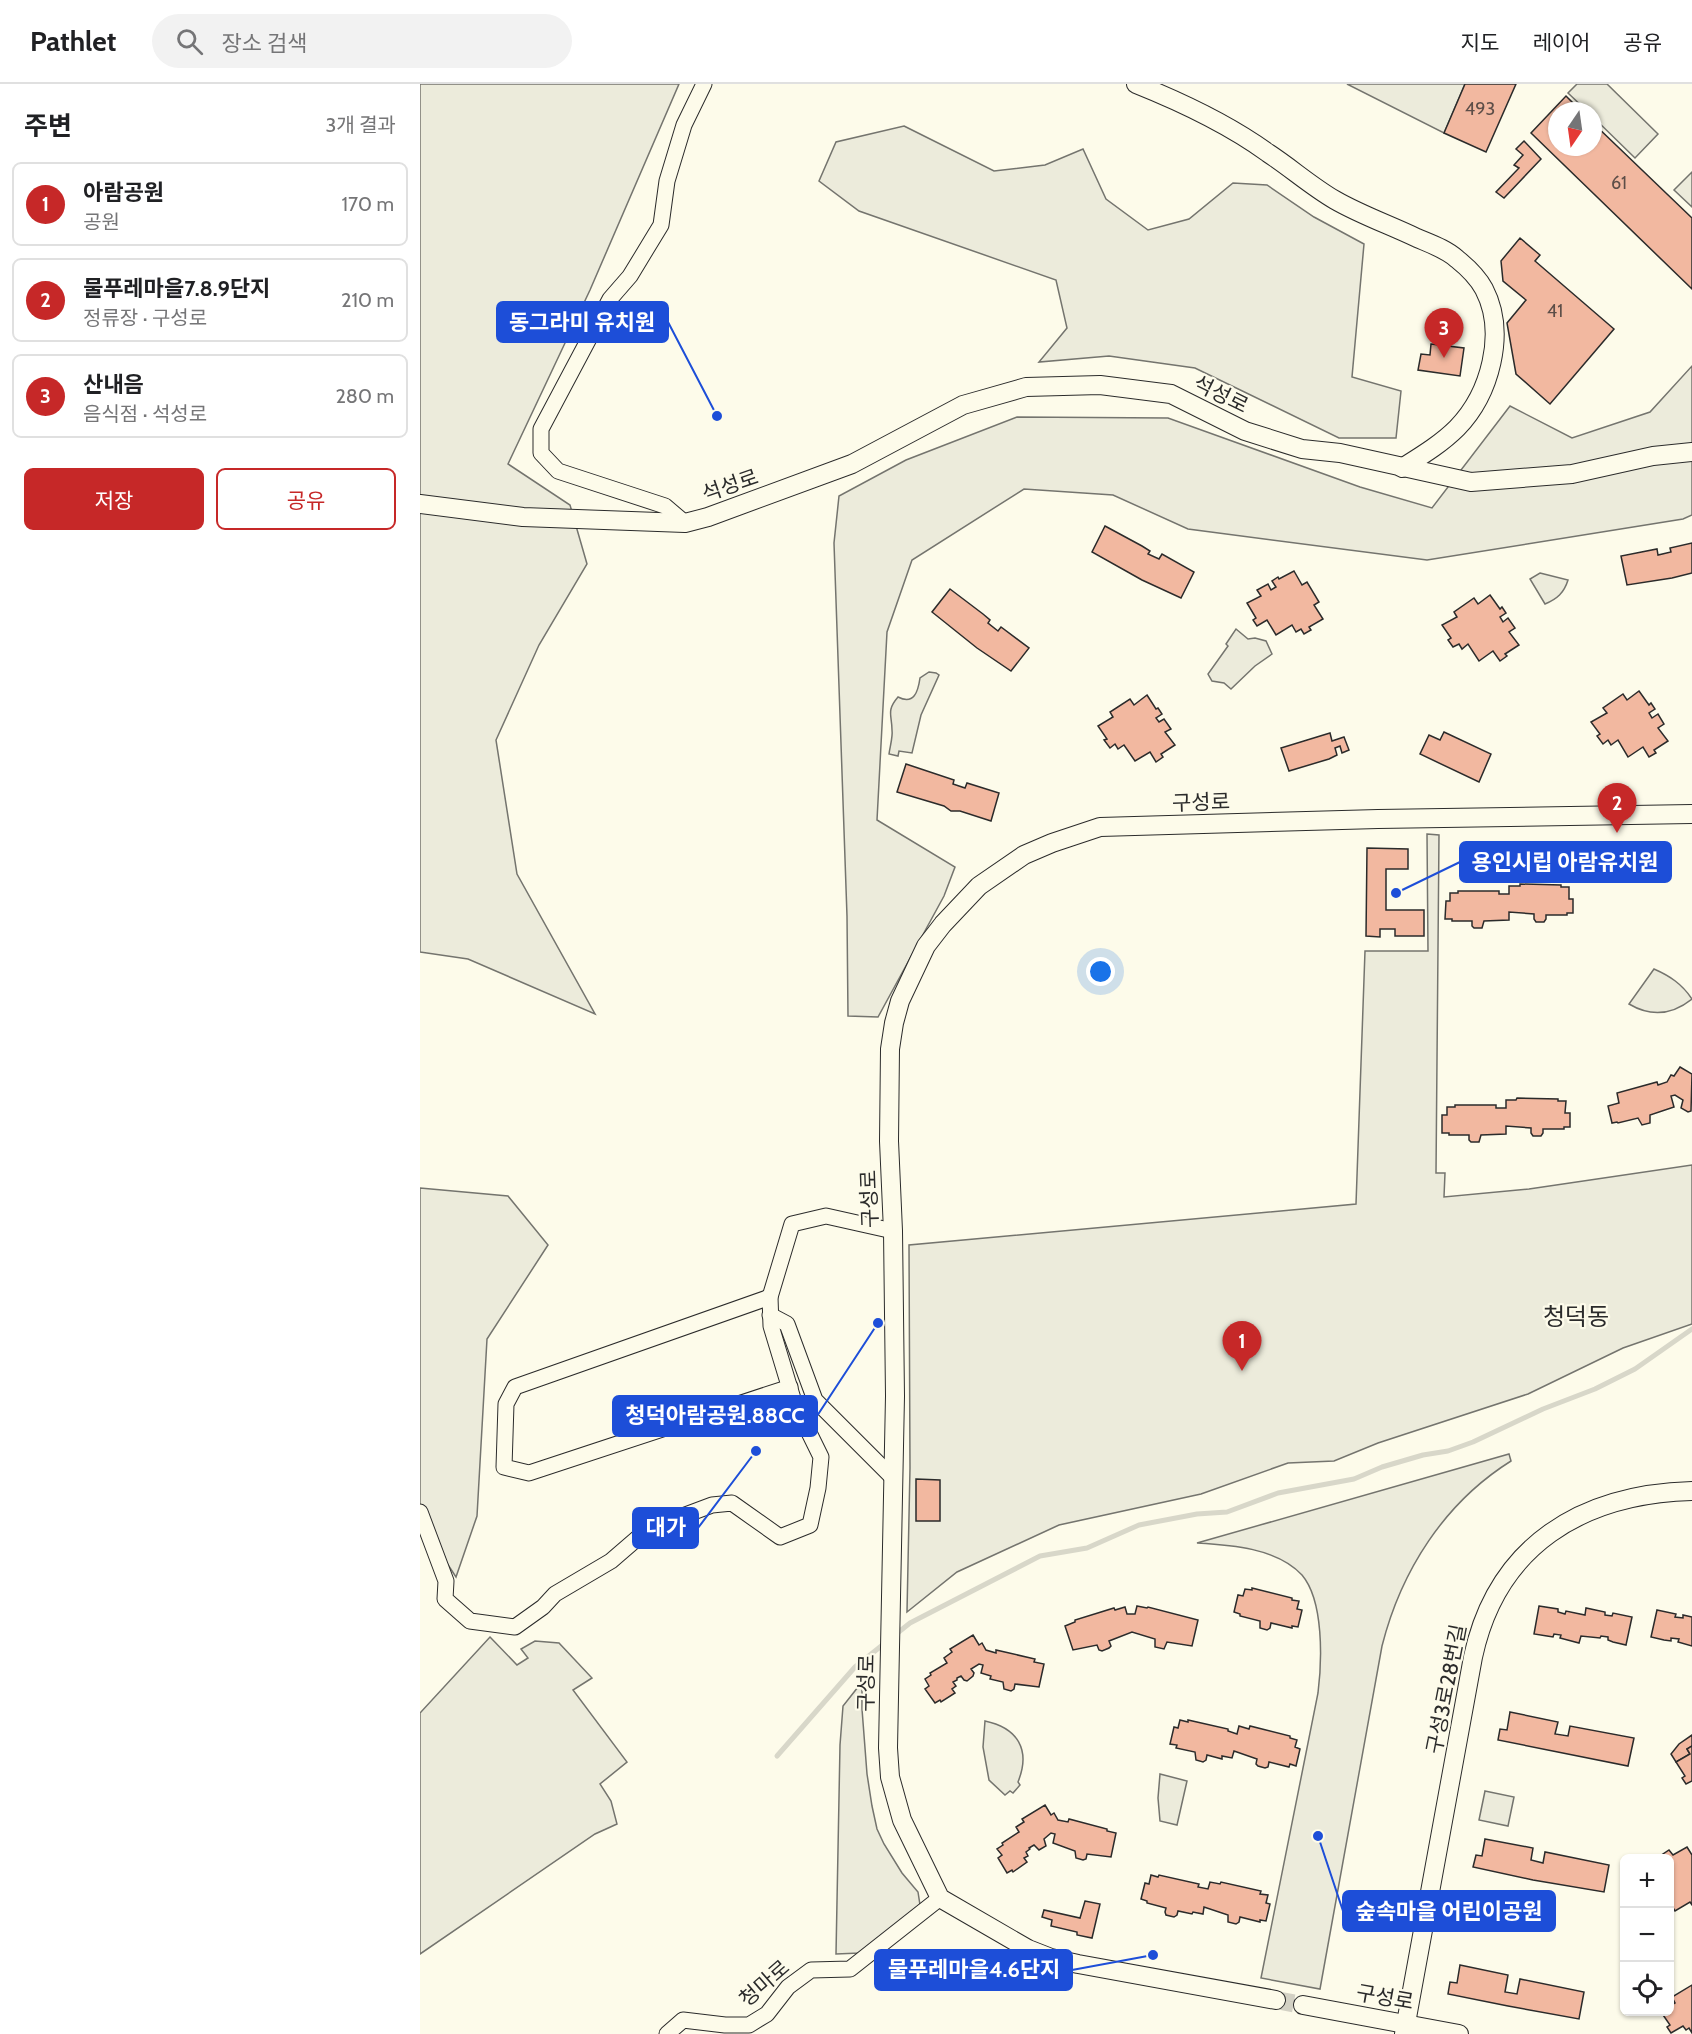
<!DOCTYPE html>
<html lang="ko">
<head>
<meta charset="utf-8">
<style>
  body { margin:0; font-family:Cabin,"Noto Sans KR",sans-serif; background:#f2f2f2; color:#202124 }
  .controls { position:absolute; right:18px; bottom:18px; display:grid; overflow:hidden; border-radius:9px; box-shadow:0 2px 4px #0004 }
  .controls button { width:54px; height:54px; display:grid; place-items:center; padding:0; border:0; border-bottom:2px solid #e0e0e0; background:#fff; color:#202124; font:30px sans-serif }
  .compass { position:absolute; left:1128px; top:18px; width:54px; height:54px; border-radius:50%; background:#fff; box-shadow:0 2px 4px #0004; rotate:193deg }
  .you { position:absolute; left:681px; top:888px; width:21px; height:21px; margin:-15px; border:4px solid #fff; border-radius:50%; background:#1a73e8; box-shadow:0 0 0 9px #1a73e833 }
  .badge { display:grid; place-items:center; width:39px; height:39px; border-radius:50%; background:#c62828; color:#fff; font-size:20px; font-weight:700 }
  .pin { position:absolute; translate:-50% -50px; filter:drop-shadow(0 2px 3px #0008) }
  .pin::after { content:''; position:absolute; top:32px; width:21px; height:18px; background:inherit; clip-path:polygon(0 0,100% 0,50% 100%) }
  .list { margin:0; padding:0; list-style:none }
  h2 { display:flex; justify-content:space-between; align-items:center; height:78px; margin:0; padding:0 24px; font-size:26px }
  h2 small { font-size:20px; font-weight:400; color:#757577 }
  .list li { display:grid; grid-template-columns:39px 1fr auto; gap:18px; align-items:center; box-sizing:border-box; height:84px; margin:0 12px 12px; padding:0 12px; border:2px solid #e0e0e0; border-radius:9px }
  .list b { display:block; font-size:22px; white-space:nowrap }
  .list p { margin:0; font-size:20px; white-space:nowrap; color:#757577 }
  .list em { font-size:20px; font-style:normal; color:#757577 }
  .actions { display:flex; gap:12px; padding:18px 24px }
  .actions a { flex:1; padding:14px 0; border:2px solid #c62828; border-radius:9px; text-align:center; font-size:21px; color:#c62828 }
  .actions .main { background:#c62828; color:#fff }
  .icon { flex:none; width:33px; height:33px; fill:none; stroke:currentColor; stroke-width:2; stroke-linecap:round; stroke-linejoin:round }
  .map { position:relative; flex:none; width:1272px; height:1950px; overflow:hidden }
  header { display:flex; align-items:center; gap:36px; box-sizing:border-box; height:84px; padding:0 30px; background:#fff; border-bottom:2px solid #e0e0e0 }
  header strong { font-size:28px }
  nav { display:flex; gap:33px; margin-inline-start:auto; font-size:21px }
  .search { width:420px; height:54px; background:#f2f2f2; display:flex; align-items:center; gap:15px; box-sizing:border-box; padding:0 21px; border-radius:33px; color:#757577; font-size:22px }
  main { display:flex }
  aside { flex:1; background:#fff }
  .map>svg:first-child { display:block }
  .green { fill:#ecebdb; stroke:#74746e; stroke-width:1.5 }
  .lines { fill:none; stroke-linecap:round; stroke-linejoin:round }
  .stream { stroke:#d8d7c9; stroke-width:5 }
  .building { fill:#f2b8a0; stroke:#2b2b2b; stroke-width:1.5 }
  .tertiary-tunnel { stroke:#d3d1c4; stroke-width:18; stroke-dasharray:18 9; stroke-linecap:butt }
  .minor-casing { stroke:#2b2b2b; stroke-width:17 }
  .tertiary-casing { stroke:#2b2b2b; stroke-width:20 }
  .minor { stroke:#fdfbea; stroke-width:15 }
  .tertiary { stroke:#fdfbea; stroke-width:18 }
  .labels { text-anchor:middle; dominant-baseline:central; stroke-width:4.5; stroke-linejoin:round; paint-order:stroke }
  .number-label { font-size:18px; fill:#5d4e48 }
  .street-label { font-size:21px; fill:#2b2b2b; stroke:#fdfbea }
  .quarter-label { font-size:24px; fill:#2b2b2b; stroke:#fdfbea }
  .leader { fill:none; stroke:#1d4ed8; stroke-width:2 }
  .callout-dot { fill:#1d4ed8; stroke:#fdfbea; stroke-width:2 }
  .callout { fill:#1d4ed8; stroke:#1d4ed8; stroke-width:2 }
  .callout-label { font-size:22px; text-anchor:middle; font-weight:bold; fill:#fff }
</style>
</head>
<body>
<header>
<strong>Pathlet</strong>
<div class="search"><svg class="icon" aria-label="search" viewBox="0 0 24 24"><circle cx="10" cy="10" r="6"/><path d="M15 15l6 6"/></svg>장소 검색</div>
<nav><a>지도</a><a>레이어</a><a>공유</a></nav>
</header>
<main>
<aside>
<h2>주변<small>3개 결과</small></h2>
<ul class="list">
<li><span class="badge">1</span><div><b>아람공원</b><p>공원</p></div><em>170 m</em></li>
<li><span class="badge">2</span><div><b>물푸레마을7.8.9단지</b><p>정류장 · 구성로</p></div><em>210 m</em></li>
<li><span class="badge">3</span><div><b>산내음</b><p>음식점 · 석성로</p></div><em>280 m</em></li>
</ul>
<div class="actions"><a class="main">저장</a><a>공유</a></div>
</aside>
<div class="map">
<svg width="1272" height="1950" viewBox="0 0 1272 1950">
  <rect width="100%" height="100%" fill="#fdfbea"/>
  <g class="green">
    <path d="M0,0H259L170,206L88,380L150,421L167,480L119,561L76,656L97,790L175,930L48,875L0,868Z"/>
    <path d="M927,0H1045L1024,49Z"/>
    <path d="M1157,0H1187L1238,50L1215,74L1173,33V27H1167L1148,9Z"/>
    <path d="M484,42L574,87L625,81L663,65L686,115L728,146L769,135L813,99L847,101L894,133L944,160L932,293L981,307L976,354H919L775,284L689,272L619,278L647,244L636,196L439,127L399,97L416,58Z"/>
    <path d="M1272,88V123L1254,106Z"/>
    <path d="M1272,282V431L1263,435L1007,476L768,445L693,411L604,405L492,476L467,548L457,736L535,783L524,812L458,933L428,932L427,832L414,459L419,412L486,376L597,333L748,334L940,403L1012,424L1090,322L1152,354L1230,328Z"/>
    <path d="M1120,489L1148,496C1144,509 1137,515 1125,520L1110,495Z"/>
    <path d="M816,545L828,555L835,554L846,557L852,570L835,582L811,605L804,599L792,597L788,590L808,562L806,560Z"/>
    <path d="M509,588L516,589L519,591L501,631L492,669L479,667L478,672L469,670C470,662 473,653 472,646C472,631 466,627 478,613C494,621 498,608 500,594Z"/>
    <path d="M1007,750L1019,751L1016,1089H1025L1024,1113L1109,1105L1272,1081V1240L1203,1264L1108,1310L958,1359L914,1377L868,1379L781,1410L639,1441L537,1488L487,1528L490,1384L489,1161L936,1120L945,867H1008Z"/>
    <path d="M1234,885C1250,892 1262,900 1272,915C1252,931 1231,933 1209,920Z"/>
    <path d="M0,1104L88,1112L128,1161L67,1255L57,1432L36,1493L0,1438Z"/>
    <path d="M1089,1370L1091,1377C1024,1419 981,1487 962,1562L900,1905L841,1894L898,1609C902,1577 904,1517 882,1491C857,1464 811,1461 777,1459Z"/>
    <path d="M70,1553L97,1581L108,1574L101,1565L115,1557L139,1559L172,1594L153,1606L207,1678L180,1700L191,1717L197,1740L175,1750L0,1870V1629Z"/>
    <path d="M442,1598V1625L447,1690L452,1722L457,1745L464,1760L482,1789L498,1808L500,1821L440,1869L416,1870L420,1661L423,1622Z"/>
    <path d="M565,1637C598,1644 611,1666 598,1698L600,1701L593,1709L590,1707L585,1711L569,1696L563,1663Z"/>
    <path d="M740,1690L767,1697L757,1741L740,1737L738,1714Z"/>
    <path d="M1065,1707L1094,1713L1088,1742L1059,1736Z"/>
  </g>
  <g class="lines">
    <g class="stream">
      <path d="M475,1551L490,1539L620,1472L667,1464L719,1441L777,1430L807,1428L858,1409L934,1395L962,1383L1003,1371L1028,1367L1053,1358L1123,1325L1175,1305L1215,1285L1272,1245"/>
      <path d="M357,1672L435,1583L465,1559"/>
    </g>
  </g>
  <g class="building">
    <path d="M1045,0H1096L1066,68L1024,49Z"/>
    <path d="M1146,12L1161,27H1137V63H1173V39L1272,134V205L1111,49Z"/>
    <path d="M1104,57L1121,75L1084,114L1076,108L1099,84L1094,81L1103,71L1096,65Z"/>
    <path d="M1100,154L1120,171L1115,177L1194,245L1130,320L1096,290L1087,239L1106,216L1083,197L1081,177Z"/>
    <path d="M1011,260L1044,264L1040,292L998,286L1001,270L1010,271Z"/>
    <path d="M685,442L722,462L730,467L728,470L739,475L742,470L774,488L761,514L722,496L672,468Z"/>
    <path d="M1272,459V489L1252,494L1207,501L1201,472L1237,465L1238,471L1251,468L1250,464Z"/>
    <path d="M874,487L882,501L887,498L899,518L894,521L903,535L889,543L891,546L884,550L881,545L876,548L872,541L856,551L847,536L837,542L833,536L836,534L827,519L841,512L837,506L848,500L851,506L856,503L852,497L858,493L859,495Z"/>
    <path d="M530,505L563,530L570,536L568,539L578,547L581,543L609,564L591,587L557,564L512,528Z"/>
    <path d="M1070,511L1080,525L1082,523L1086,529L1080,533L1083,538L1088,534L1095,544L1089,548L1099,561L1085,570L1087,572L1080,577L1073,567L1059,577L1048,560L1042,565L1039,560L1033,563L1028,556L1031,554L1022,541L1037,533L1034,528L1054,514L1058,520Z"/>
    <path d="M1219,607L1229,621L1231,619L1235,625L1229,629L1232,634L1238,630L1244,640L1238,644L1248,657L1234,666L1236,669L1229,673L1223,663L1208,673L1198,656L1191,661L1188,656L1183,660L1177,652L1180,650L1171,638L1187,629L1183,624L1203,610L1207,616Z"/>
    <path d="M727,611L736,625L738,624L742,630L736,634L739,638L744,635L751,645L745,648L755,661L741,670L743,673L736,678L730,668L715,677L704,661L698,665L695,660L690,664L684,656L687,655L678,642L693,633L690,628L710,615L714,621Z"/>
    <path d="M1024,648L1071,670L1059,698L1000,670L1009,651L1020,656Z"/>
    <path d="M910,649L912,657L924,653L929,666L922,669L920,662L915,664L917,671L909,675L869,687L861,664Z"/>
    <path d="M486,680L534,696L533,700L545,704L547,699L579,709L571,737L540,727H531L524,722L477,708Z"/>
    <path d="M947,764L988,765V785H966V826H1004V852H975V845H960V853L946,852Z"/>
    <path d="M1100,800L1141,801V803H1149V815H1153V829H1147V831H1126V835L1124,838H1116L1114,835V830L1089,828V836L1064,837L1062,844H1054L1052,842V837H1032V835H1025L1026,817H1030V809H1038V807H1079V810H1089V802H1100Z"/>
    <path d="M1260,983L1272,990L1271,1027L1268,1028L1261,1024L1263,1016L1255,1011L1251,1012L1254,1023L1230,1031V1039L1222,1041L1218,1034L1198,1039L1197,1038L1192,1039L1188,1022L1199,1019L1197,1009L1237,998L1238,1001L1247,998L1251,991L1254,992Z"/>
    <path d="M1097,1014L1138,1015V1017H1146L1145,1029H1150V1043H1144V1045H1123V1049L1121,1052H1113L1111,1049V1044L1086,1042V1050L1061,1051L1059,1058H1051L1049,1056V1051H1029V1049H1022V1031H1027V1023H1035V1021H1076V1024H1086V1016H1096Z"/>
    <path d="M496,1395L520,1396V1437H496Z"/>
    <path d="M832,1504L872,1514V1516L879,1517L877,1525L882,1526L878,1543L872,1542V1544L851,1539L850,1544L847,1546L840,1544V1537L820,1532V1530L814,1528L818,1511L823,1512L825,1505L832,1506Z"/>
    <path d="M717,1522L727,1524L728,1523L778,1536L772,1562L747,1558L744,1565L735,1563V1555L712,1548L689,1557L691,1562L689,1564L682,1567L679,1566L677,1561L653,1566L645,1542L655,1538V1536L694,1524L695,1526L705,1523L707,1530H715Z"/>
    <path d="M1119,1522L1138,1525V1528L1145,1530L1146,1527L1165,1531L1166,1524L1185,1528V1531L1192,1532L1193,1529L1212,1533L1206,1561L1193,1558L1188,1556V1553L1181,1552L1180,1554L1161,1552L1159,1559L1140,1554L1141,1551L1134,1550L1133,1553L1127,1552L1114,1550Z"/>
    <path d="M1237,1526L1256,1530L1255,1533L1263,1534V1531L1272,1533V1562L1258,1558L1259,1555L1251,1554V1557L1244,1556L1231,1553Z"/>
    <path d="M553,1551L559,1561L562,1559L566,1566L576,1569V1566L615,1575L614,1578L624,1580L619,1603L595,1600L594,1605L591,1607L584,1605L583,1598L570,1595L571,1592L561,1589L563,1581L559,1580L551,1585L554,1589L553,1592L547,1597L544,1596L541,1592L537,1594V1596L533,1598L536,1602L532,1605L535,1609L521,1618L520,1616L515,1619L505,1605L509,1602L505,1595L511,1591L510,1589L527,1579L524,1574L532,1568L530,1565Z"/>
    <path d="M1090,1628L1138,1638L1135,1650L1148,1652L1150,1642L1214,1654L1208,1682L1078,1656L1080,1645L1087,1646Z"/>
    <path d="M760,1636L768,1638V1636L808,1645V1647L817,1650L819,1642L829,1645L830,1642L870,1652V1654L877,1656L875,1663L880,1665L876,1682L870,1680L869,1683L849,1678L848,1683L845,1684L838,1682L836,1680L837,1675L814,1667L812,1674L802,1672V1675L787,1671L786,1676L783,1678L776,1676L775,1668L756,1664L757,1661L750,1660L754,1643L758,1644Z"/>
    <path d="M1272,1651V1662L1267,1665L1270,1670L1256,1678L1251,1670L1259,1660Z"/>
    <path d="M1272,1662V1697L1266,1700L1262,1694L1265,1692L1256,1678L1270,1670L1267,1665Z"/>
    <path d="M625,1721L631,1731L634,1729L638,1736L648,1738L649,1735L687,1745V1747L696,1749L691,1773L667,1770L666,1775L663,1776L656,1774L655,1767L633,1759L635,1750L631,1749L624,1755L626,1762L619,1766L614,1761L609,1764L610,1765L606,1768L608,1772L604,1774L607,1778L593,1788L592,1786L587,1789L578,1774L582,1771L577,1765L583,1761L582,1759L599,1748L596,1743L604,1738L602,1735Z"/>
    <path d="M1065,1755L1113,1764L1111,1776L1123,1779L1125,1768L1189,1781L1184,1808L1113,1796L1053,1783L1056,1771L1062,1772Z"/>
    <path d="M1267,1763L1272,1771V1821L1270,1818L1255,1827L1250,1819V1774H1241L1240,1772L1249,1766L1253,1771Z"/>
    <path d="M731,1791L738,1793L739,1791L779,1800L778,1803L788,1805L790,1798L800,1800L801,1798L841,1807L840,1810L848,1811L846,1819L850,1820L846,1837L840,1836V1838L820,1833L819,1838L816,1840L808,1838V1831L784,1823L783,1830L773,1828L772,1830L758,1827L757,1831L754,1833L746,1831L745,1828L746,1824L727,1819V1817L721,1815L725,1799L729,1800Z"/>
    <path d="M665,1817L680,1820L672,1854L657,1851V1848L631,1842L632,1836L622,1833L624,1826L660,1834Z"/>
    <path d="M1040,1881L1088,1891L1085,1908L1097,1910L1100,1895L1164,1908L1159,1935L1088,1922L1028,1910L1030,1898L1037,1899Z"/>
    <path d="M1272,1901V1949L1269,1944L1266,1946L1263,1942L1251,1949L1247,1943L1250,1941L1241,1928H1250V1922L1255,1919L1252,1913Z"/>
  </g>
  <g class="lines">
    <path class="tertiary-tunnel" d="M856,1916L883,1921"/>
    <defs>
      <g id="minor">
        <path d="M265,439L245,422L138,387L121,369V345L190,215L210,192L241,141L247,97L264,41L284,0"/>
        <path d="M350,1213L95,1303L86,1320L84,1383L109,1389L370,1303"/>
        <path d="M350,1231L367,1240L395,1316L472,1393"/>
        <path d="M0,1428L26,1497L25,1515L50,1537L95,1543L123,1523L135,1510L191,1477L228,1445L292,1421L312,1419L360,1453L390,1441L398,1404L401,1373L374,1318L351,1242L350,1213L372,1140L406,1132L473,1147"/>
        <path d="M247,1950L263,1936L305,1941H329L347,1930L368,1903L391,1886L430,1885L520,1814"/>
      </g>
      <g id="tertiary">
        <path d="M716,0C761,18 808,40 848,69C871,84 891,102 915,116C941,131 970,141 997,154C1011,160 1026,165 1037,175C1047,183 1058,194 1064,205C1087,249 1070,310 1037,344C1021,360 1001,372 982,384"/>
        <path d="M0,420L103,433L265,439L288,433L432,380L543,321L606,303L680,301L751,310L825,347L882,365L920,369L1051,398L1152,390L1233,372L1272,368"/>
        <path d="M856,1916L658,1880L631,1874L608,1865L520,1814L482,1736L470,1693L468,1664L475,1312L473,1147L469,1057L470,965L474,939L480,917L506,862L523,840L559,802L604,771L632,759L680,743L958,735L1272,730"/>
        <path d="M883,1921L1039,1950"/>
        <path d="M984,1950L1053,1573C1077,1461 1162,1410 1272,1407"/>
      </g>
    </defs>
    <use href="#minor" class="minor-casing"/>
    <use href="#tertiary" class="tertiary-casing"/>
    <use href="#minor" class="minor"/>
    <use href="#tertiary" class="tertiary"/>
  </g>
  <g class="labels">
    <g class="number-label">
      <text x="1060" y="25">493</text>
      <text x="1199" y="99">61</text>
      <text x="1135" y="227">41</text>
    </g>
    <g class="street-label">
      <text transform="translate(801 310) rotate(26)">석성로</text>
      <text transform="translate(310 401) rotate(-19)">석성로</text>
      <text transform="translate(781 718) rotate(-2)">구성로</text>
      <text transform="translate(449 1115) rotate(-92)">구성로</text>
      <text transform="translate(446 1599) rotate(-89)">구성로</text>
      <text transform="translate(1026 1605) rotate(-79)">구성3로28번길</text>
      <text transform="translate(344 1899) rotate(-41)">청마로</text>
      <text transform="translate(965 1913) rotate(10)">구성로</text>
    </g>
    <g class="quarter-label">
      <text x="1156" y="1232">청덕동</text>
    </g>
  </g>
  <path class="leader" d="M297 332L248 238M976 809L1040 778M458 1239L397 1332M336 1367L278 1444M898 1752L923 1827M733 1871L652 1886"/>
  <g class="callout-dot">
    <circle cx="297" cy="332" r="6"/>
    <circle cx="976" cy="809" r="6"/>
    <circle cx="458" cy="1239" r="6"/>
    <circle cx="336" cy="1367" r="6"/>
    <circle cx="898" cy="1752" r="6"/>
    <circle cx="733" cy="1871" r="6"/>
  </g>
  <g class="callout">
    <rect x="77" y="218" width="171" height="40" rx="6"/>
    <rect x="1040" y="758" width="211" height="40" rx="6"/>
    <rect x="193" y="1312" width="204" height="40" rx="6"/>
    <rect x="213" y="1424" width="65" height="40" rx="6"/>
    <rect x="923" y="1807" width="212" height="40" rx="6"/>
    <rect x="455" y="1866" width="197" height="40" rx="6"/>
  </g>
  <g class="callout-label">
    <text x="162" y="246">동그라미 유치원</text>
    <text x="1145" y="786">용인시립 아람유치원</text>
    <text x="295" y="1339">청덕아람공원.88CC</text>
    <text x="246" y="1451">대가</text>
    <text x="1029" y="1835">숲속마을 어린이공원</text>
    <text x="554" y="1893">물푸레마을4.6단지</text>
  </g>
</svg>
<div class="controls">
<button>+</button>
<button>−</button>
<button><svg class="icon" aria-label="locate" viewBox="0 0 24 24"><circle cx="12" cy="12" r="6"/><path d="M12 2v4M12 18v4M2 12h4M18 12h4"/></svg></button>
</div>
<svg class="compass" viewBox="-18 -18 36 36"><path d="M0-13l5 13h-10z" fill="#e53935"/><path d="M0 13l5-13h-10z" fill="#757577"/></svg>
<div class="you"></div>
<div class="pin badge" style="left:822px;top:1287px">1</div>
<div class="pin badge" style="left:1197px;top:749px">2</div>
<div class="pin badge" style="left:1024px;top:274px">3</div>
</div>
</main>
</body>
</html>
